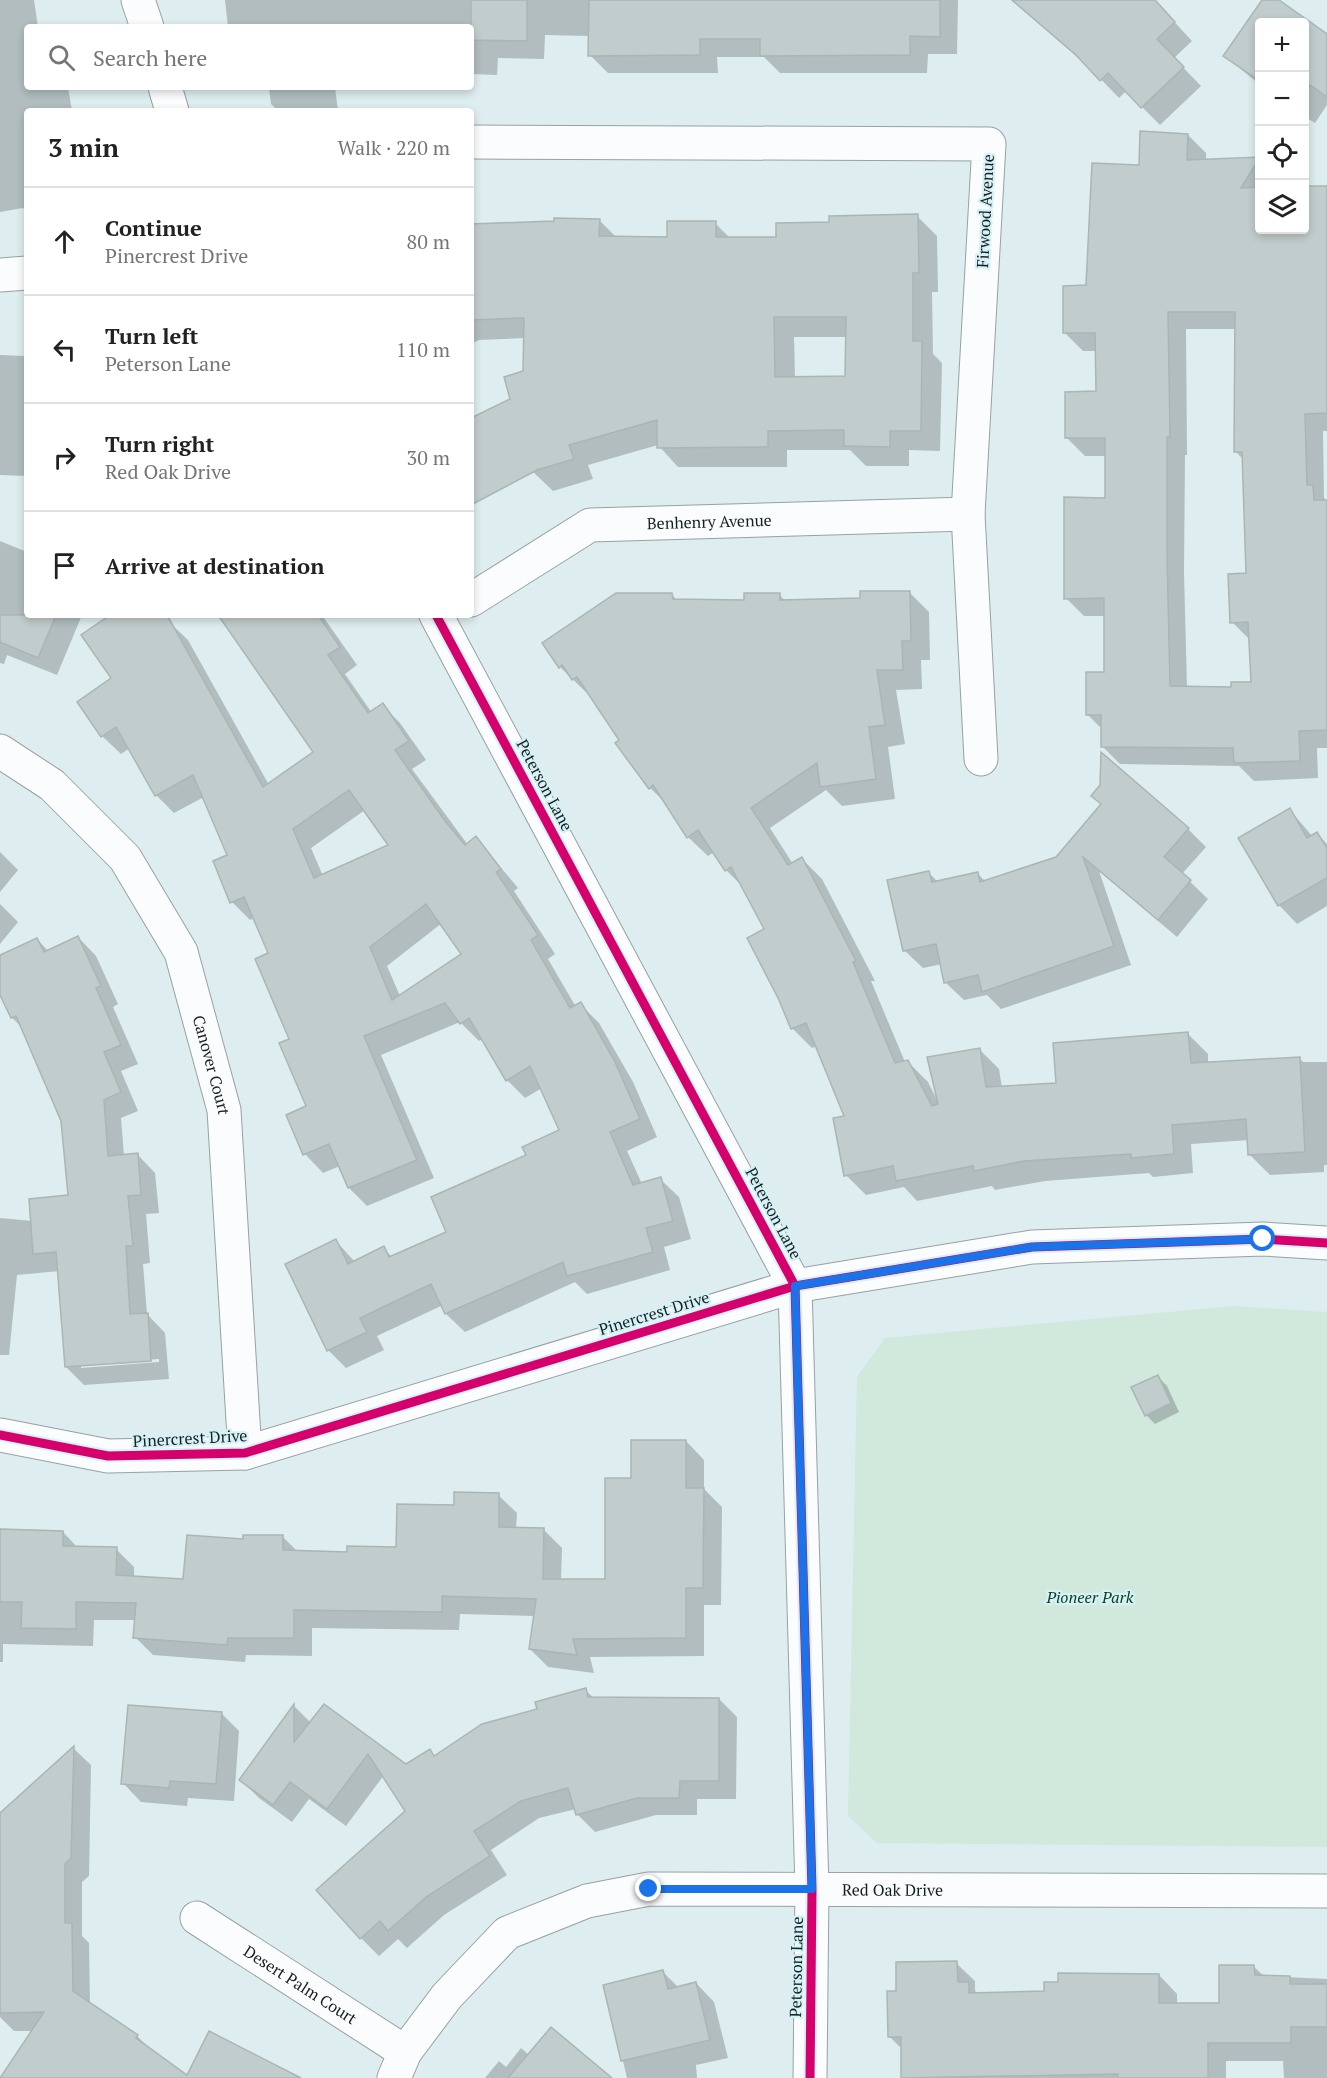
<!DOCTYPE html>
<html lang="en">
<head>
<meta charset="utf-8">
<style>
  body { margin:0; font-family:"PT Serif",serif; background:#f2f2f2; color:#222 }
  .controls { position:absolute; right:18px; top:18px; display:grid; overflow:hidden; border-radius:6px; box-shadow:0 3px 9px #0003 }
  .controls button { width:54px; height:54px; display:grid; place-items:center; padding:0; border:0; border-bottom:2px solid #e0e0e0; background:#fff; color:#222; font:30px sans-serif }
  .stop { position:absolute; width:18px; height:18px; margin:-14px; border:4px solid #1a73e8; border-radius:50%; background:#fff }
  .stop.end { background:#1a73e8; border-color:#fff; box-shadow:0 2px 6px #0008 }
  .list { margin:0; padding:0; list-style:none }
  h2 { display:flex; justify-content:space-between; align-items:center; height:78px; margin:0; padding:0 24px; font-size:26px }
  h2 small { font-size:20px; font-weight:400; color:#767676 }
  .list li { display:grid; grid-template-columns:39px 1fr auto; gap:18px; align-items:center; box-sizing:border-box; height:108px; padding:0 24px; border-top:2px solid #e0e0e0 }
  .list b { display:block; font-size:22px; white-space:nowrap }
  .list p { margin:0; font-size:20px; white-space:nowrap; color:#767676 }
  .list em { font-size:20px; font-style:normal; color:#767676 }
  .icon { flex:none; width:33px; height:33px; fill:none; stroke:currentColor; stroke-width:2; stroke-linecap:round; stroke-linejoin:round }
  .map { position:relative; flex:none; width:1327px; height:2078px; overflow:hidden }
  .search { position:absolute; background:#fff; box-shadow:0 3px 9px #0003; left:24px; top:24px; width:450px; height:66px; display:flex; align-items:center; gap:15px; box-sizing:border-box; padding:0 21px; border-radius:6px; color:#767676; font-size:22px }
  .panel { position:absolute; background:#fff; box-shadow:0 3px 9px #0003; left:24px; top:108px; width:450px; height:510px; border-radius:6px }
  .map>svg:first-child { display:block }
  .green { fill:#d1e8dd }
  .shadow { fill:#0003; fill-rule:evenodd }
  .building { fill:#c1cdcc; stroke:#aab5b5; stroke-width:1.5; fill-rule:evenodd }
  .lines { fill:none; stroke-linecap:round; stroke-linejoin:round }
  .minor-casing { stroke:#96a2a4; stroke-width:35 }
  .minor { stroke:#fafcfd; stroke-width:33 }
  .cycleway-casing { stroke:#d7f2f6; stroke-width:13 }
  .cycleway { stroke:#d6006c; stroke-width:9 }
  .route { stroke:#1a73e8; stroke-width:8 }
  .labels { text-anchor:middle; dominant-baseline:central; stroke-width:4.5; stroke-linejoin:round; paint-order:stroke }
  .street-label { font-size:16px; fill:#162022; stroke:#d7f2f6 }
  .park-label { font-size:16px; font-style:italic; fill:#0c4325; stroke:#d7f2f6 }
</style>
</head>
<body>
<div class="map">
<svg width="1327" height="2078" viewBox="0 0 1327 2078">
  <rect width="100%" height="100%" fill="#deedef"/>
  <path class="green" d="M1233,1306L1327,1312V1847L877,1843L848,1816L857,1377L885,1338Z"/>
  <g class="shadow">
    <path d="M0,0H34L38,27H27V87H68L72,111H27L26,211L23,208L0,212Z"/>
    <path d="M225,0H958L957,54H928L927,73H780L764,57H717L718,73H608L590,55V36L545,35L544,59L498,58L497,75L471,74V27H228Z"/>
    <path d="M1011,0H1154L1192,41L1174,58L1201,86L1160,125L1126,91L1119,98L1090,68Z"/>
    <path d="M1264,0H1276L1327,36V105L1315,123L1304,116V22H1260V85L1225,56Z"/>
    <path d="M269,87H335L338,111H278L271,104Z"/>
    <path d="M1188,135L1206,153V160L1260,159V230H1304V184L1308,188L1327,187V431H1323L1324,498L1327,501V748H1317L1318,778L1254,781L1239,766L1120,764L1102,746V729L1087,714L1105,674V616H1084L1066,598L1106,499L1107,456H1085L1067,438L1097,393V351H1083L1065,333L1140,166ZM1186,329H1236L1235,451L1244,460L1248,575L1232,622L1251,641L1253,683L1233,689L1187,688L1184,572L1185,455H1187Z"/>
    <path d="M917,216L937,236L938,292H932L933,354L942,363L940,451L909,450V466H866L850,450H787V467H678L658,445L588,465L593,479L553,491L532,471L524,372L525,338L479,340L471,344V225L599,220L616,237L668,238L715,223L730,238H777L831,224ZM794,337H847L846,377L795,378Z"/>
    <path d="M0,355L24,356L27,359V476L0,475Z"/>
    <path d="M0,541L27,552V615H82L57,675L7,655L4,664L0,663Z"/>
    <path d="M909,592L929,612L930,660H921L922,689L896,690L905,744L888,747L895,799L842,806L826,790L770,828L793,864L802,859L822,879L875,981H871L905,1062H908L928,1082L937,1100L979,1049L999,1069L1002,1088L1057,1085L1188,1034L1208,1054V1063L1299,1058L1303,1062H1327V1165H1324V1172L1270,1175L1250,1155L1249,1140L1191,1144L1193,1173L1153,1177L1149,1173L1045,1181L995,1190L992,1186L917,1201L904,1187L866,1195L846,1175L847,1117L817,1046L812,1048L792,1028L766,930L744,888L726,870L714,852L708,856L688,837L668,805L650,788L592,698L560,667L544,643L672,595L677,600L746,602L779,595L786,601L861,599Z"/>
    <path d="M113,615H143L169,622L188,640L269,785L315,752L220,615H322L357,665L345,674L372,713L382,705L400,723L426,760L412,769L468,845L476,838L518,888L514,891L555,954L548,959L576,1007L580,1004L599,1023L633,1082L657,1137L627,1151L642,1184L660,1179L679,1197L691,1239L664,1247L670,1270L587,1294L575,1282L465,1332L446,1314L443,1305L377,1336L384,1350L346,1368L328,1350L336,1241L355,1262L383,1248L392,1257L448,1232L528,1156L561,1131L542,1088L525,1098L507,1080L483,1039L479,1041L460,1022L381,1055L434,1178L367,1206L349,1188L340,1166L323,1173L305,1154L288,1115L308,1107L270,954L254,918L250,920L232,902L229,856L204,797L174,813L156,795L130,748L121,754L102,736L113,679ZM365,810L391,846L323,876L311,848ZM442,923L463,955L400,996L387,966Z"/>
    <path d="M1290,810L1313,837L1317,834L1327,844V906L1297,924L1279,905L1240,839Z"/>
    <path d="M1188,829L1206,847L1182,874L1208,899L1177,937L1099,871L1131,965L1001,1009L987,995L964,1000L945,982L942,964L923,968L904,950L929,873L938,882L978,874L986,882Z"/>
    <path d="M0,852L18,870L0,892Z"/>
    <path d="M0,904L18,922L0,944Z"/>
    <path d="M78,937L96,956L118,1004L113,1007L138,1064L121,1071L138,1111L121,1118L124,1156L137,1154L155,1173L159,1213L146,1214L150,1263L143,1264L147,1314L165,1333L169,1379L84,1385L66,1367L59,1271L17,1275L9,1355H0V1218L32,1221L70,1197L63,1121L23,1028L12,1018L0,992V956L37,939L48,951ZM159,1359V1362L81,1368V1365Z"/>
    <path d="M1158,1377L1167,1386L1179,1412L1155,1424L1146,1415Z"/>
    <path d="M686,1441L704,1460V1489L722,1507L721,1605H704V1656L590,1657L594,1673L548,1667L530,1649L535,1616L460,1614L459,1630L312,1628V1656L246,1655L245,1662L153,1655L135,1637L136,1620H94L93,1646L3,1644V1662H0V1528L5,1531L63,1532L78,1548L116,1549L134,1567V1577L185,1581L245,1541L283,1537L298,1552L349,1554L397,1548L455,1507L498,1495L517,1513L516,1529L544,1530L562,1548L561,1581H606L633,1480Z"/>
    <path d="M585,1690L594,1698L719,1699L737,1717L736,1799H697V1815H656L595,1832L577,1814L576,1809L539,1818L491,1850L507,1875L444,1915L407,1948L398,1939L379,1956L361,1938L407,1811L384,1775L346,1826L309,1799L292,1822L259,1798L241,1780L295,1707L311,1723L406,1766L429,1751L435,1757Z"/>
    <path d="M221,1713L239,1731L234,1801L188,1798L187,1806L141,1802L123,1783Z"/>
    <path d="M73,1748L91,1765L89,1876L82,1882V1936L89,1943L90,2005L137,2036L155,2054L161,2078H5L34,2031H14L0,2017V1815Z"/>
    <path d="M956,1963L975,1981V1991L979,1994L1046,1993L1159,1975L1177,1994V2005H1221L1254,1967L1264,1976L1327,1979V2078H1284L1283,2061H1226V2078H902L903,2050L889,2036L898,1993Z"/>
    <path d="M663,1972L679,1988L696,1983L714,2002L728,2058L696,2065L697,2078H627L605,1986Z"/>
    <path d="M521,2048L529,2055L607,2078H485L499,2061L506,2067Z"/>
  </g>
  <g class="building">
    <path d="M471,0H527V41L471,40Z"/>
    <path d="M589,0H940V37L910,36V55L760,56V39H700V55L588,56Z"/>
    <path d="M1012,0H1155L1175,22L1157,39L1184,67L1141,108L1108,73L1100,81L1076,55Z"/>
    <path d="M1262,0H1279L1327,34V97L1310,85L1305,94V22H1260V81L1223,56Z"/>
    <path d="M1140,131L1188,134L1187,160L1260,157L1241,188L1260,187V230H1305V186H1327V413L1305,414L1307,485H1313L1314,500H1327V730L1299,731L1300,761L1234,763L1233,748L1101,747V715H1086V672H1104V598L1064,599V497L1105,498V438H1065V392L1096,391L1095,333H1063V286L1086,285L1092,163L1139,165ZM1168,312H1235L1234,452H1242L1246,573L1228,574L1230,623L1248,622L1251,682H1231V687L1170,686L1167,553V437H1170Z"/>
    <path d="M918,214L919,273H913V341H922L921,431H890V447L844,446V430L768,431V447L657,448V420L569,445L574,459L537,470L471,505V418L510,399L504,377L523,371L524,318L471,320V224L554,221V218L600,219L599,236L667,237V221H716V237H776V223L829,222V216ZM774,317H846L845,376L775,377Z"/>
    <path d="M860,591H910L911,641H902L903,670H877L885,725L869,727L876,779L820,787L817,763L751,808L788,865L802,857L856,961L853,962L895,1063L908,1060L932,1106L938,1104L927,1057L980,1048L986,1087L1056,1083L1053,1043L1188,1032L1191,1063L1300,1057L1305,1152L1248,1155L1246,1119L1172,1125L1174,1154L1131,1158V1154L1024,1161L974,1171L973,1166L896,1181L893,1166L844,1176L833,1118L844,1116L806,1023L791,1029L778,998L747,938L764,929L731,867L725,871L698,830L687,838L653,785L649,789L615,743L619,740L577,677L572,680L562,665L559,668L542,643L616,593H672L673,599L744,600V593H780V600L860,598Z"/>
    <path d="M0,615H56L38,658L0,642Z"/>
    <path d="M110,615H167L263,787L313,752L218,615H318L340,647L328,655L368,713L383,703L409,741L395,750L445,821L465,845L476,836L501,869L496,872L538,935L531,940L570,1008L581,1002L615,1062L640,1119L610,1132L633,1185L661,1177L673,1221L646,1228L653,1252L567,1276L563,1262L445,1314L431,1284L360,1318L367,1332L327,1351L285,1264L336,1239L348,1264L384,1246L389,1257L446,1232L431,1197L526,1155L522,1147L559,1130L530,1066L506,1081L469,1018L460,1024L445,1003L364,1036L417,1160L348,1188L329,1144L303,1155L286,1115L306,1106L279,1043L289,1039L255,959L268,953L244,897L230,903L213,861L227,855L193,775L155,796L116,727L101,737L77,702L111,678L81,635ZM349,790L388,845L314,878L293,829ZM426,904L461,954L392,1000L370,947Z"/>
    <path d="M1101,752L1189,828L1164,857L1191,880L1158,920L1083,857L1114,946L982,992L978,975L944,983L936,944L903,951L887,880L929,871L932,882L978,872L980,882L1056,857L1101,804L1091,796L1100,785Z"/>
    <path d="M1290,808L1307,838L1317,832L1327,848V878L1278,906L1238,838Z"/>
    <path d="M78,936L101,986L96,988L121,1045L104,1052L121,1092L104,1100L108,1156L138,1153L141,1195L128,1196L133,1246H126L130,1314L148,1313L151,1361L65,1367L56,1252L33,1254L29,1199L68,1195L61,1121L16,1016L11,1018L0,995V955L37,938L44,952Z"/>
    <path d="M1158,1375L1171,1403L1145,1416L1131,1387Z"/>
    <path d="M631,1440H686V1488H704L703,1588H686V1638L573,1639L577,1655L529,1649L536,1599L442,1596V1612L294,1610V1638H228L227,1645L133,1638L136,1603L76,1602V1629L21,1628L22,1602H0V1529L63,1531V1546L117,1547L116,1575L183,1579L187,1535L243,1539V1535H283V1550L347,1552V1546L396,1547L397,1504L454,1505V1492L499,1493V1527L544,1528L543,1579H605V1478H631Z"/>
    <path d="M586,1688L588,1697L719,1698V1781H680L679,1798H637L576,1815L568,1788L521,1801L474,1831L490,1856L426,1897L388,1931L380,1921L360,1939L316,1890L405,1811L368,1754L327,1809L290,1782L273,1805L239,1780L294,1704V1742L324,1704L406,1764L430,1749L434,1756L482,1724L537,1709L535,1702Z"/>
    <path d="M128,1705L222,1712L216,1784L170,1781L169,1788L121,1784Z"/>
    <path d="M74,1746L71,1858L65,1864V1923H72L73,1991L138,2035L136,2038L187,2075L209,2031L301,2078H0L44,2012L0,2013V1813Z"/>
    <path d="M957,1961L958,1982H969V1993L1044,1991V1982H1058V1973L1159,1974V2003H1219V1965H1254L1255,1975L1290,1976V1984H1327V2027H1291V2043H1208V2078H1118V2074L901,2078V2037H888L887,1991H896V1962Z"/>
    <path d="M663,1970L668,1989L696,1982L710,2040L621,2061L603,1985Z"/>
    <path d="M551,2027L612,2078H508Z"/>
  </g>
  <g class="lines">
    <defs>
      <g id="minor">
        <path d="M138,0L147,27"/>
        <path d="M165,87L172,111"/>
        <path d="M471,142L989,144L968,514L981,759"/>
        <path d="M0,275L27,273"/>
        <path id="s1" d="M471,600L590,525L968,514"/>
        <path d="M436,615L795,1286L812,1889L810,2078"/>
        <path id="s2" d="M0,751L52,785L125,858L181,952L224,1110L245,1453"/>
        <path d="M0,1435L108,1456L245,1453L795,1286L1032,1247L1263,1239L1327,1243"/>
        <path id="s3" d="M197,1918L405,2052"/>
        <path id="s4" d="M394,2078L405,2052L447,1996L507,1933L587,1901L649,1889L1327,1891"/>
      </g>
    </defs>
    <use href="#minor" class="minor-casing"/>
    <use href="#minor" class="minor"/>
    <defs>
      <g id="cycleway">
        <path d="M436,615L795,1286L812,1889L810,2078"/>
        <path d="M0,1435L108,1456L245,1453L795,1286L1032,1247L1263,1239L1327,1243"/>
      </g>
    </defs>
    <use href="#cycleway" class="cycleway-casing"/>
    <use href="#cycleway" class="cycleway"/>
  </g>
  <g class="lines">
    <path class="route" d="M649,1889H812L795,1286L1032,1247L1263,1239"/>
  </g>
  <g class="labels">
    <g class="street-label">
      <text transform="translate(985 211) rotate(-87)">Firwood Avenue</text>
      <text stroke="none"><textPath href="#s1" startOffset="260">Benhenry Avenue</textPath></text>
      <text transform="translate(545 785) rotate(62)">Peterson Lane</text>
      <text stroke="none"><textPath href="#s2" startOffset="392">Canover Court</textPath></text>
      <text transform="translate(774 1213) rotate(62)">Peterson Lane</text>
      <text transform="translate(654 1313) rotate(-17)">Pinercrest Drive</text>
      <text transform="translate(190 1438) rotate(-3)">Pinercrest Drive</text>
      <text stroke="none"><textPath href="#s4" startOffset="578">Red Oak Drive</textPath></text>
      <text transform="translate(796 1967) rotate(-89)">Peterson Lane</text>
      <text stroke="none"><textPath href="#s3" startOffset="123">Desert Palm Court</textPath></text>
    </g>
    <g class="park-label">
      <text x="1090" y="1597">Pioneer Park</text>
    </g>
  </g>
</svg>
<div class="controls">
<button>+</button>
<button>−</button>
<button><svg class="icon" aria-label="locate" viewBox="0 0 24 24"><circle cx="12" cy="12" r="6"/><path d="M12 2v4M12 18v4M2 12h4M18 12h4"/></svg></button>
<button><svg class="icon" aria-label="layers" viewBox="0 0 24 24"><path d="M12 4l9 5-9 5-9-5zM3 14l9 5 9-5"/></svg></button>
</div>
<div class="stop" style="left:1263px;top:1239px"></div>
<div class="stop end" style="left:649px;top:1889px"></div>
<div class="search"><svg class="icon" aria-label="search" viewBox="0 0 24 24"><circle cx="10" cy="10" r="6"/><path d="M15 15l6 6"/></svg>Search here</div>
<section class="panel">
<h2>3 min<small>Walk · 220 m</small></h2>
<ul class="list">
<li><svg class="icon" aria-label="ahead" viewBox="0 0 24 24"><path d="M12 20V5M6 11l6-6 6 6"/></svg><div><b>Continue</b><p>Pinercrest Drive</p></div><em>80 m</em></li>
<li><svg class="icon" aria-label="left" viewBox="0 0 24 24"><path d="M17 20v-9H6M10 6l-5 5 5 5"/></svg><div><b>Turn left</b><p>Peterson Lane</p></div><em>110 m</em></li>
<li><svg class="icon" aria-label="right" viewBox="0 0 24 24"><path d="M7 20v-9h11M14 6l5 5-5 5"/></svg><div><b>Turn right</b><p>Red Oak Drive</p></div><em>30 m</em></li>
<li><svg class="icon" aria-label="arrive" viewBox="0 0 24 24"><path d="M6 21V4h12l-3 4 3 4H6"/></svg><div><b>Arrive at destination</b></div></li>
</ul>
</section>
</div>
</body>
</html>
